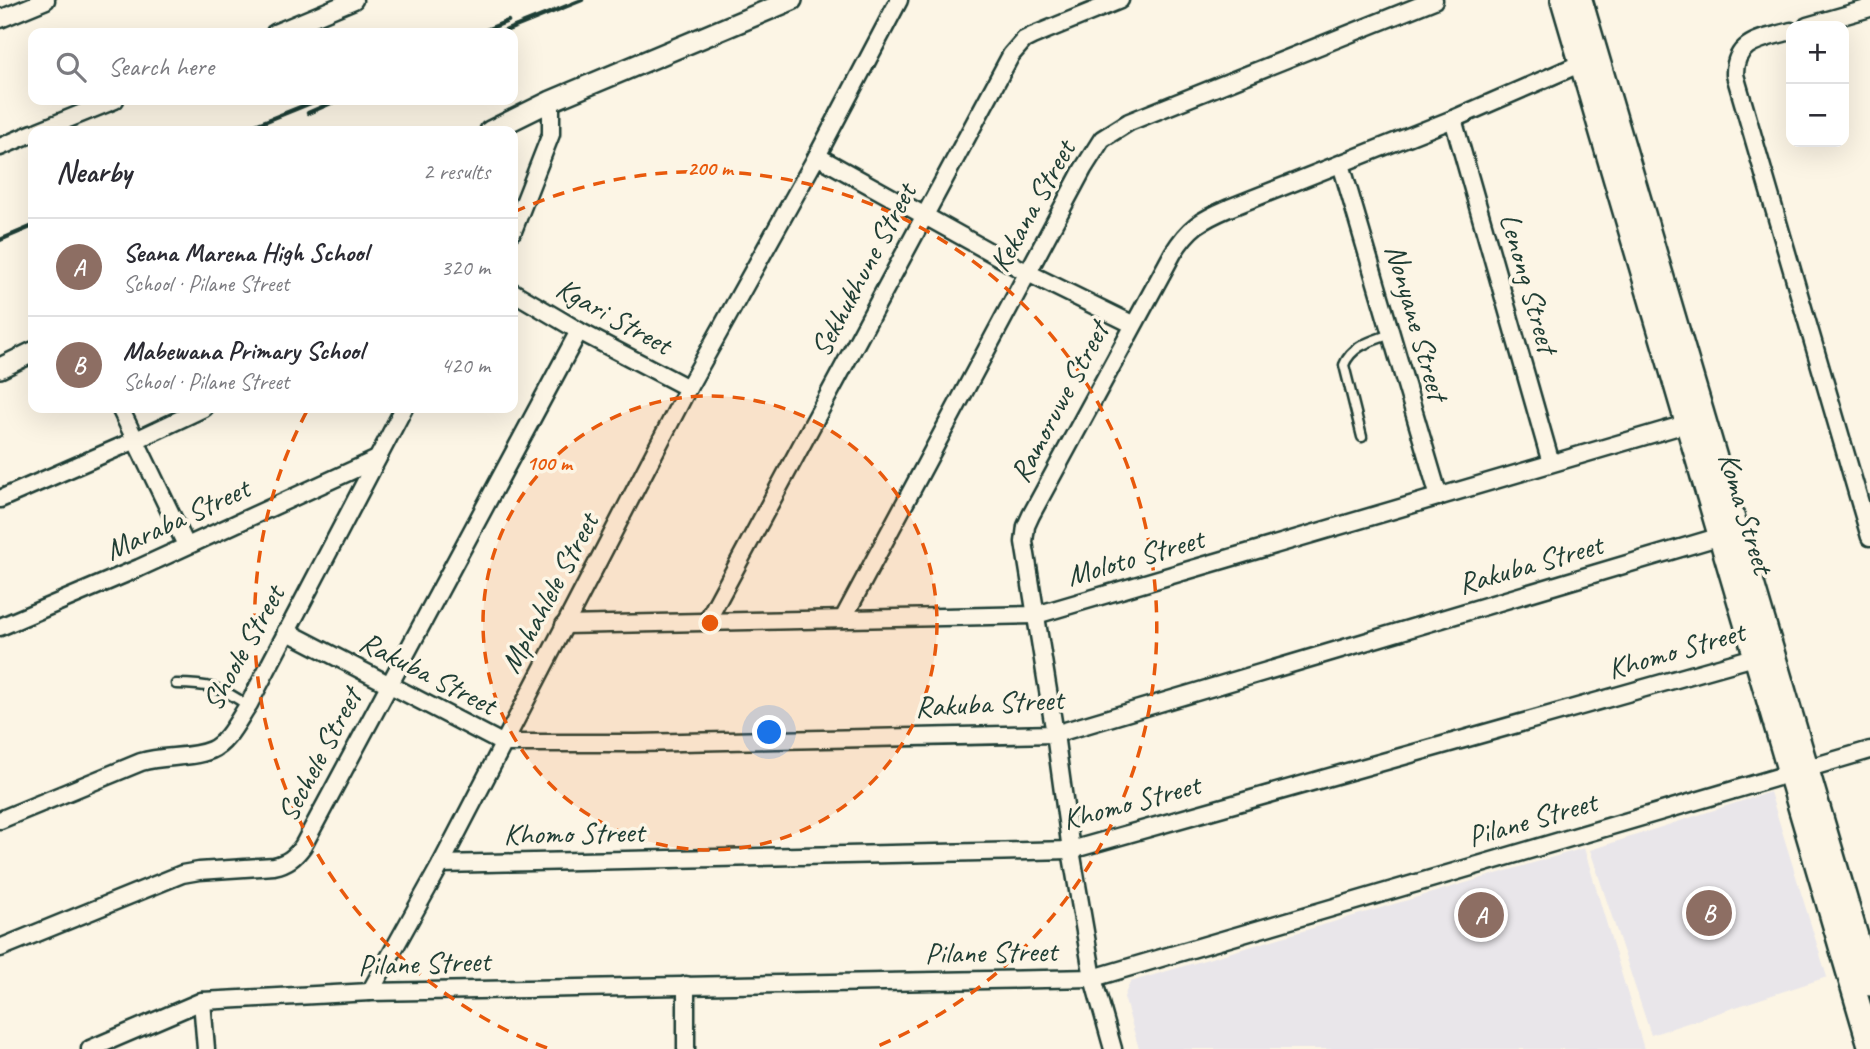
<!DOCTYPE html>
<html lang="en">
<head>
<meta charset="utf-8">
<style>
  body { margin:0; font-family:Caveat,sans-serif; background:#f2f2f3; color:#2b2b33 }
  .controls { position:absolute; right:21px; top:21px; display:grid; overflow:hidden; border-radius:14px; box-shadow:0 7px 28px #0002 }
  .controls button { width:63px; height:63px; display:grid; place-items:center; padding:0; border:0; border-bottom:2px solid #e1e1e2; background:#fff; color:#2b2b33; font:35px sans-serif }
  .you { position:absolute; left:770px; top:733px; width:24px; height:24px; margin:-18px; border:5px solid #fff; border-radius:50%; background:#1a73e8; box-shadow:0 0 0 10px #1a73e833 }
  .badge { display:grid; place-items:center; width:46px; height:46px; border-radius:50%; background:#d1495b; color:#fff; font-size:23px; font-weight:700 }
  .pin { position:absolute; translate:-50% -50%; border:4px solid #fff; box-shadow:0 2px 7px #0006 }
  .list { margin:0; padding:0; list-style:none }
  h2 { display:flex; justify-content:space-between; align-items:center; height:91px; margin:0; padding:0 28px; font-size:30px }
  h2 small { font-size:23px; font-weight:400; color:#7c7c81 }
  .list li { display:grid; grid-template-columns:46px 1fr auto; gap:21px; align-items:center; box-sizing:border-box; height:98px; padding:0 28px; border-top:2px solid #e1e1e2 }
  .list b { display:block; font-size:26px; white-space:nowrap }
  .list p { margin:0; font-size:23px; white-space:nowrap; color:#7c7c81 }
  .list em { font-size:23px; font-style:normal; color:#7c7c81 }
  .icon { flex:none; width:38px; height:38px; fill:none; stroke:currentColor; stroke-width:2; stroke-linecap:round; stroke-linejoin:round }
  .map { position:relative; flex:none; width:1870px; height:1049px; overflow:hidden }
  .search { position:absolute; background:#fff; box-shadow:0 7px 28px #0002; left:28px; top:28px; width:490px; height:77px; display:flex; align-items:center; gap:18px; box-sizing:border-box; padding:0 24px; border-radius:14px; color:#7c7c81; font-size:26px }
  .panel { position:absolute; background:#fff; box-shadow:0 7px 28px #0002; left:28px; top:126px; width:490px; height:287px; border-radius:14px }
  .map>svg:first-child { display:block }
  .built { fill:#e9e6ea }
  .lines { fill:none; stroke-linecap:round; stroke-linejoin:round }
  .service-casing { stroke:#1f3d34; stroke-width:13 }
  .minor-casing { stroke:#1f3d34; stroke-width:21 }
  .tertiary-casing { stroke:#1f3d34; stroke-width:24 }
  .secondary-casing { stroke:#1f3d34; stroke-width:28 }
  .service { stroke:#fcf5e5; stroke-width:8 }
  .minor { stroke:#fcf5e5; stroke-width:16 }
  .tertiary { stroke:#fcf5e5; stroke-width:19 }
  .secondary { stroke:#fcf5e5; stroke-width:23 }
  .rail { stroke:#1f3d34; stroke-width:4.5 }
  .ring { fill:none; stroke:#e8590c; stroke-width:3.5; stroke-dasharray:12 9 }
  .labels { text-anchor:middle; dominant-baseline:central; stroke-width:7; stroke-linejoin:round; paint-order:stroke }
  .street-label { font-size:30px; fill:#1f3d34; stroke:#fcf5e5 }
  .centre { fill:#e8590c; stroke:#fcf5e5; stroke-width:3.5 }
  .ring-label { font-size:21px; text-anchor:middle; font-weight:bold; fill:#e8590c; stroke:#fcf5e5; stroke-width:7; stroke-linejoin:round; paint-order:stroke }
</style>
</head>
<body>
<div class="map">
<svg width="1870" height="1049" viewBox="0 0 1870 1049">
  <rect width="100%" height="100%" fill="#fcf5e5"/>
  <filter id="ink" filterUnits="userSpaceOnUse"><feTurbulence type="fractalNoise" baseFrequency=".0143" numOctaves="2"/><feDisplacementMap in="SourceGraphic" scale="14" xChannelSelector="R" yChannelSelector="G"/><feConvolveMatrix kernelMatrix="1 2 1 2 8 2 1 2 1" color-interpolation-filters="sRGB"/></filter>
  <g filter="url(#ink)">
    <g class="built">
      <path d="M1770,792L1827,977L1651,1035L1590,850Z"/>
      <path d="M1584,848L1644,1049H1139L1124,997L1130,982Z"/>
    </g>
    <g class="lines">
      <defs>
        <g id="service">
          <path d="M1362,437L1344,365C1352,345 1372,341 1391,334"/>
          <path d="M176,684C206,684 223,687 248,706"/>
        </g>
        <g id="minor">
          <path d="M0,19L46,0"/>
          <path d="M1807,26L1870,8"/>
          <path d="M1791,31C1764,39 1734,40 1735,75L1870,537"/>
          <path d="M275,33L354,0"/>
          <path d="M1453,119L1551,463"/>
          <path d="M38,131L115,100"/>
          <path d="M0,147L33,133"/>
          <path d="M817,156L1026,272L1132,324"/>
          <path d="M1341,164L1439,497"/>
          <path d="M513,231L551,134V101"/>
          <path d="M513,292L579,331L688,388"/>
          <path d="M120,408L186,545"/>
          <path d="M0,499L136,440L204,408"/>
          <path d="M843,619L1083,169L1102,139L1129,122L1434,0"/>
          <path d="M707,621L1011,55L1024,40L1032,36L1120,0"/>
          <path d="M564,625L1036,615L1696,421"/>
          <path d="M0,627L139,568L377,459"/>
          <path d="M286,631L502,743H636L1055,734L1728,534"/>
          <path d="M0,820L141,762C164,755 190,759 211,750C228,743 239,718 249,704L404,408"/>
          <path d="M441,864L1071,850L1765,654"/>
          <path d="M0,948L182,874L199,871L274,866C288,863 295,857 303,846L579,331"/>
          <path d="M686,985V1049"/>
          <path d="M370,992L441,864L688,388L817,156L899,0"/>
          <path d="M202,1001L206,1049"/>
          <path d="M90,1049L202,1001L370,992L1093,978L1870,750"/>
          <path d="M1113,1049L1093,978L1071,850L1055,734L1024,542L1026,526L1031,515L1173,253C1189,227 1201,220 1229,208L1453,119L1591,59"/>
        </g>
        <g id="tertiary">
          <path d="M490,131L551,101L792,0"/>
          <path d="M0,368L33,352"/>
        </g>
        <g id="secondary">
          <path d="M1563,0L1870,1045"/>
          <path d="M1580,0L1870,984"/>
        </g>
      </defs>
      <use href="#service" class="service-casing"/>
      <use href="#minor" class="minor-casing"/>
      <use href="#tertiary" class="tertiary-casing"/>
      <use href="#secondary" class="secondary-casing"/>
      <use href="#service" class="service"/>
      <use href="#minor" class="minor"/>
      <use href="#tertiary" class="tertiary"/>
      <use href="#secondary" class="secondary"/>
      <g class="rail">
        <path d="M479,33L508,21"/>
        <path d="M500,33L582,0"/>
        <path d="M308,113L338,100"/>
        <path d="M241,131L318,100"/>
        <path d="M0,240L33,226"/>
      </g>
    </g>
  </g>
  <circle cx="710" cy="623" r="227" fill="#e8590c" fill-opacity=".12"/>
  <g class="ring">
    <circle cx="710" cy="623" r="227"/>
    <path d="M547 1048A455 455 0 0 1 308 409M514 212A455 455 0 1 1 873 1048"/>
  </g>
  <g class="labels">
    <g class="street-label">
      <text transform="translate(1032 206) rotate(-61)">Kekana Street</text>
      <text transform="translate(863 270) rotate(-62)">Sekhukhune Street</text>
      <text transform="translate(1529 283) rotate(74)">Lenong Street</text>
      <text transform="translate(614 316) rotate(29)">Kgari Street</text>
      <text transform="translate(1417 322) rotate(74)">Nonyane Street</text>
      <text transform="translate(1059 402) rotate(-62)">Ramoruwe Street</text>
      <text transform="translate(1746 513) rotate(73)">Koma Street</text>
      <text transform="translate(177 519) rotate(-25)">Maraba Street</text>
      <text transform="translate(1135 557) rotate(-16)">Moloto Street</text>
      <text transform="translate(1530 564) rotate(-16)">Rakuba Street</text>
      <text transform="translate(549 593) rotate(-62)">Mphahlele Street</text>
      <text transform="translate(243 648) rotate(-61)">Shoole Street</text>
      <text transform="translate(1676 650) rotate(-16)">Khomo Street</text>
      <text transform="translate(428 673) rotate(27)">Rakuba Street</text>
      <text transform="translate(989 703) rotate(-3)">Rakuba Street</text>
      <text transform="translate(319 755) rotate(-62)">Sechele Street</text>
      <text transform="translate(1131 802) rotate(-15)">Khomo Street</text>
      <text transform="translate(1532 819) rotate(-16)">Pilane Street</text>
      <text transform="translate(574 833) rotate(-1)">Khomo Street</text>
      <text transform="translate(991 952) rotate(-1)">Pilane Street</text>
      <text transform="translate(424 963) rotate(-2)">Pilane Street</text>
    </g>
  </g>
  <circle cx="710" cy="623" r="10" class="centre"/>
  <g class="ring-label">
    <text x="710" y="175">200 m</text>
    <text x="549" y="470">100 m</text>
  </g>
</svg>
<div class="controls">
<button>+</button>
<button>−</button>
</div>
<div class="you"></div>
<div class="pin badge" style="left:1481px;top:915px;background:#8d6e63">A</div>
<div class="pin badge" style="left:1709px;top:913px;background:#8d6e63">B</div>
<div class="search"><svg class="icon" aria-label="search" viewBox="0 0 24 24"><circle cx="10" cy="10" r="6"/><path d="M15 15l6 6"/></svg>Search here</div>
<section class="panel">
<h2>Nearby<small>2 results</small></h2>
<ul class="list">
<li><span class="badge" style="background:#8d6e63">A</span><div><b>Seana Marena High School</b><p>School · Pilane Street</p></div><em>320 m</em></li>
<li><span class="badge" style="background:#8d6e63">B</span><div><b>Mabewana Primary School</b><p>School · Pilane Street</p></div><em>420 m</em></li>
</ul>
</section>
</div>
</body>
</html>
